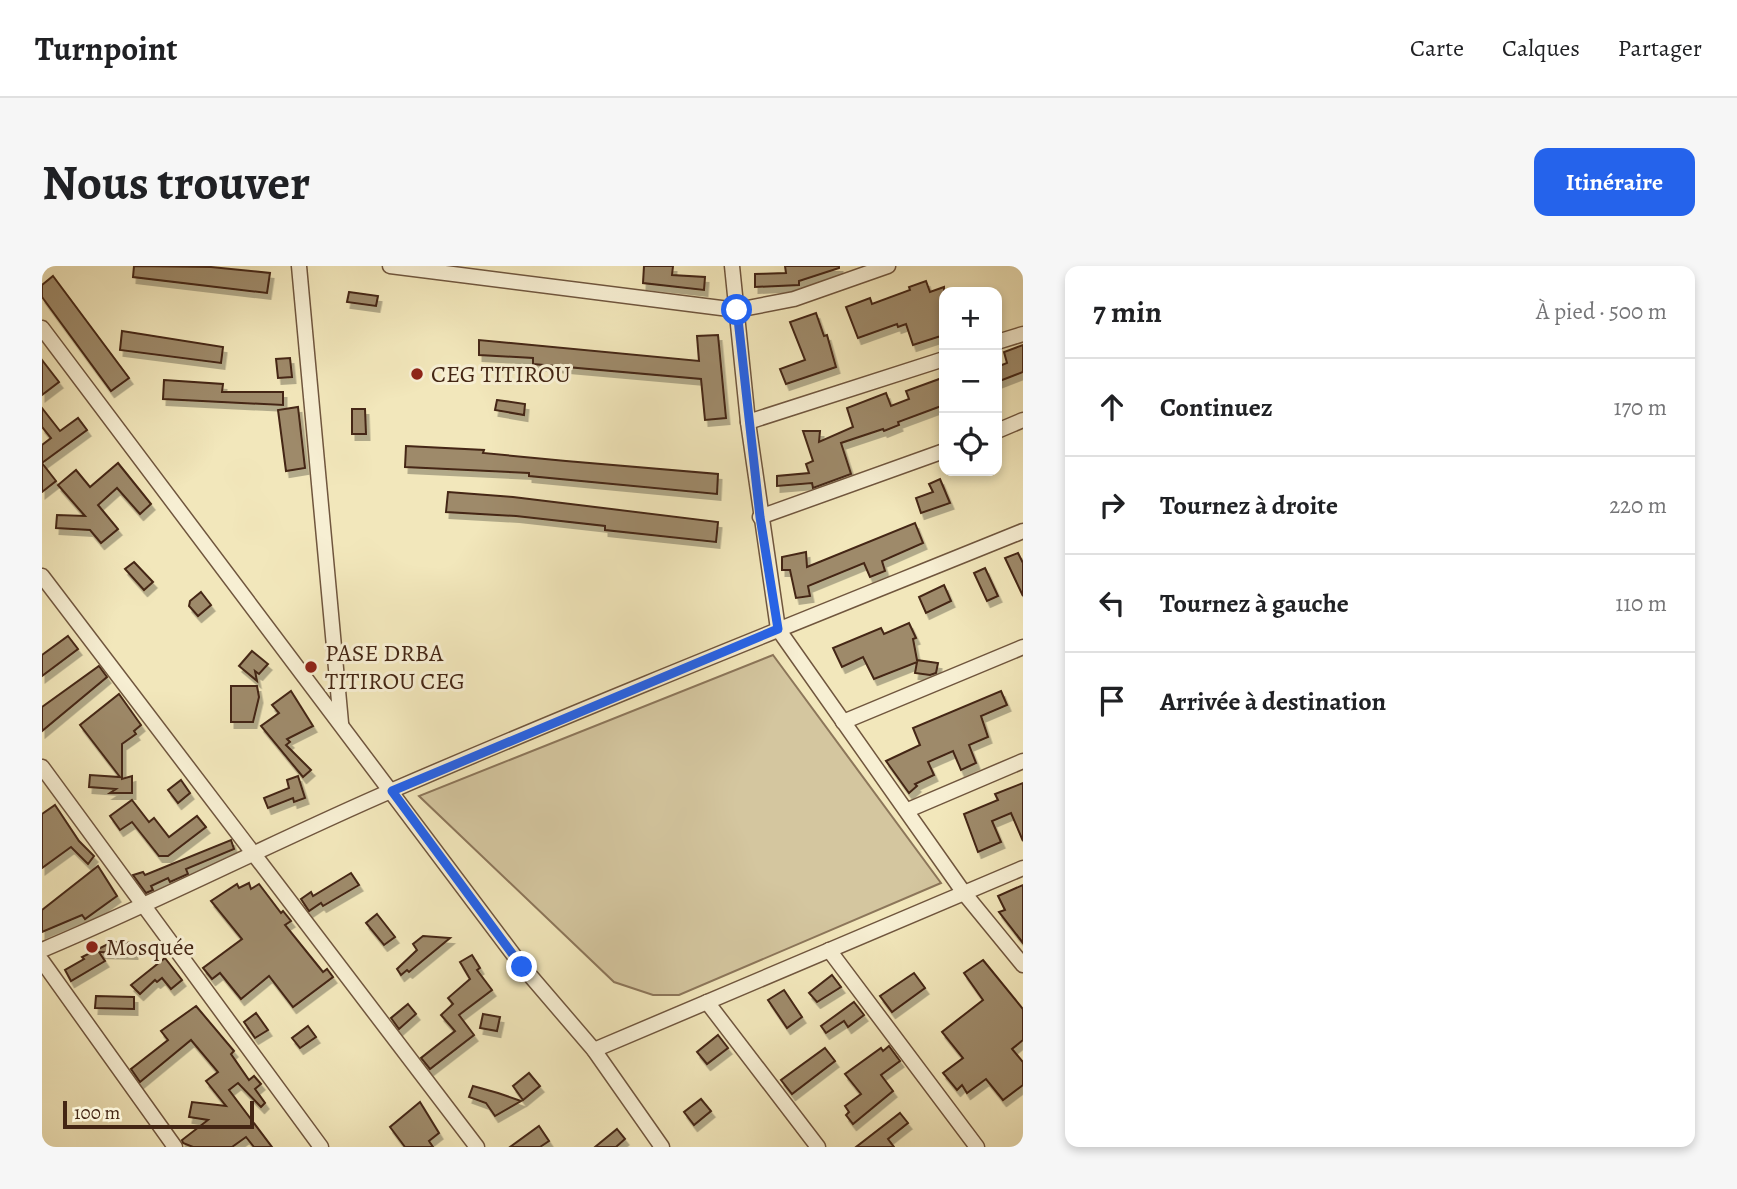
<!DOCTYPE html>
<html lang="fr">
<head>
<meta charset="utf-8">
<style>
  body { margin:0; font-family:Alegreya,serif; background:#f6f6f6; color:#202124 }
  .controls { position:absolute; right:21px; top:21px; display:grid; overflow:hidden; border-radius:14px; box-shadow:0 4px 10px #0003 }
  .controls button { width:63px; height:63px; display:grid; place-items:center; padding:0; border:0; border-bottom:2px solid #e0e0e0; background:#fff; color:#202124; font:35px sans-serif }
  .scale { position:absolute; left:21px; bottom:18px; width:191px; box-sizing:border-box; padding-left:7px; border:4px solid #442614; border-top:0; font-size:19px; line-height:24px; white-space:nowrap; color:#442614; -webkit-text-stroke:5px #f7efd3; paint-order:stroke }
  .stop { position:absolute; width:21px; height:21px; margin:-16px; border:5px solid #2563eb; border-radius:50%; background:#fff }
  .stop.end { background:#2563eb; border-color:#fff; box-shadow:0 2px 7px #0008 }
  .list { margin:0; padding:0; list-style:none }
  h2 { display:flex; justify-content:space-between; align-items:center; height:91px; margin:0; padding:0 28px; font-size:30px }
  h2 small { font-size:23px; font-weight:400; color:#757577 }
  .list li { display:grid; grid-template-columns:46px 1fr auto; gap:21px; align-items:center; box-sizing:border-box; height:98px; padding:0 28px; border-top:2px solid #e0e0e0 }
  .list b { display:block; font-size:26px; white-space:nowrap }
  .list em { font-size:23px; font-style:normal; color:#757577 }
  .icon { flex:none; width:38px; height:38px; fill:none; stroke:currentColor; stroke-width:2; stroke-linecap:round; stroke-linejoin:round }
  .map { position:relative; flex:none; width:981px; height:881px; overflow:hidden; border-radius:14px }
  header { display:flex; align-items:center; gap:42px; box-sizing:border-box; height:98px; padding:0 35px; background:#fff; border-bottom:2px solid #e0e0e0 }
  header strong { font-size:33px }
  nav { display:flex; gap:38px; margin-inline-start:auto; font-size:24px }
  .intro { display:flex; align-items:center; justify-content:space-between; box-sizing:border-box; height:168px; padding:0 42px }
  h1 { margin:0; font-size:49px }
  .button { padding:18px 32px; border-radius:14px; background:#2563eb; color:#fff; font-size:24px; font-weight:700 }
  main { display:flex; gap:42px; padding:0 42px }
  aside { flex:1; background:#fff; border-radius:14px; box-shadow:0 4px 10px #0003 }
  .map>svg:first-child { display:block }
  .green { fill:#d4c69f; stroke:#8c765a; stroke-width:2 }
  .building { fill:#9e8a6b; stroke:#442614; stroke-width:2; filter:url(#shadow) }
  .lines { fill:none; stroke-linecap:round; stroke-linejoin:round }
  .street-casing { stroke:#70563e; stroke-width:17 }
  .street { stroke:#f7efd3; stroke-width:14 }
  .route { stroke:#2563eb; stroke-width:9 }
  .poi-dot { fill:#8f2418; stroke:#f7efd3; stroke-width:2.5 }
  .labels { text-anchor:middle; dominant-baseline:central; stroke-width:6; stroke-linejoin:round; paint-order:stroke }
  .poi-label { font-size:24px; fill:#442614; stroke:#f7efd3; text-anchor:start }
</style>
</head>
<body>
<header>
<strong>Turnpoint</strong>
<nav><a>Carte</a><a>Calques</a><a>Partager</a></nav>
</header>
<div class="intro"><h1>Nous trouver</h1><a class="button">Itinéraire</a></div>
<main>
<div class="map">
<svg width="981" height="881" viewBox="0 0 981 881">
  <defs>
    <filter id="shadow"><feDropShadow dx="3.5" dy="6" stdDeviation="0" flood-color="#0004"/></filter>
  </defs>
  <rect width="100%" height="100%" fill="#f2e7bb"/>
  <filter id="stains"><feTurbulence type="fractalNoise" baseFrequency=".00286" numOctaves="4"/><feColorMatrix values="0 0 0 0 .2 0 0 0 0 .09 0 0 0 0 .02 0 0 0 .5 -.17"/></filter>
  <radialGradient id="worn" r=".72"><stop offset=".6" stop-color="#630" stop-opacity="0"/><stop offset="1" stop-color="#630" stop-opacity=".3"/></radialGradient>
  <path class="green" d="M731,389L899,617L637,729H611L572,716L377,530Z"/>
  <g class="building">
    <path d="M92,0L169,1L228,7L225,27L91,11Z"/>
    <path d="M602,0H631L630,9L663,11L662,24L601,17Z"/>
    <path d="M743,0H797V2L757,15V19L713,21V8L744,7Z"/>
    <path d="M11,10L87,112L69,125L0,31V19Z"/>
    <path d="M884,15L888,26L902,21V69L871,79L864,58L856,61L855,58L816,72L804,41L828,32L830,38L868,24L867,21Z"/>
    <path d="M307,26L336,30L334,40L305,36Z"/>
    <path d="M774,47L782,70L785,69L794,101L744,118L738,103L763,94L748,56Z"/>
    <path d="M80,65L181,81L179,97L78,84Z"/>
    <path d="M676,69L684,152L663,154L659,113L491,98V92L437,89V74L657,95L655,70Z"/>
    <path d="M981,79V106L955,116V101L965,97L962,86Z"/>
    <path d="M248,92L250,111L236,112L234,93Z"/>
    <path d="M0,94L17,116L0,129Z"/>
    <path d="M900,112L902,139L856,156L857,159L842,165L841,163L799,177L809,208L771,222L770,217L735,220V210L767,207L764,198L771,195L761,165H778L777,176L811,161L805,142L844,127L849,140L867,133L864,125Z"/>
    <path d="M122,114L181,118L180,126H241V139L121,133Z"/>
    <path d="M455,134L483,138L482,149L453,144Z"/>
    <path d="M256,141L263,202L244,205L236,144Z"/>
    <path d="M0,142L18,165L36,152L45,164L0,197L14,215L0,226V179L9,172L0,161Z"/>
    <path d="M310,143H323L324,168H310Z"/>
    <path d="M364,180L442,184L441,187L524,195L676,208L675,228L487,210V207L363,201Z"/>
    <path d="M76,197L109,238L98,248L75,222L56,239L76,263L59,277L48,264L14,262L15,249L43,250L16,219L34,204L48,221Z"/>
    <path d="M898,213L908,237L879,247L874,232L891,226L887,218Z"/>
    <path d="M406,226L471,231L676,256L674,276L563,264V260L474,250L404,246Z"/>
    <path d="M873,257L881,277L840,295L843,305L828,311L822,297L766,320L768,330L754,332L748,304H740V291L764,286L765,301Z"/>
    <path d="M976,287L981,297V330L963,292Z"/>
    <path d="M92,296L111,316L102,324L83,303Z"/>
    <path d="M943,302L956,330L945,335L932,307Z"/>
    <path d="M902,319L909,335L884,347L877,331Z"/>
    <path d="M159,326L169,339L156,350L147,340L148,335Z"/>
    <path d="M867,357L874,372L871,373L875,394L896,397L894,407L888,409L873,407L875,396L832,413L821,391L800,401L791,382L839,362L842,368Z"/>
    <path d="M26,370L36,383L0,410V389Z"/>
    <path d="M210,385L226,398L217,408L213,405L215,415L197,400Z"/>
    <path d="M57,400L65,411L0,465V441Z"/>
    <path d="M189,420H215L217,431L211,456H189Z"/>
    <path d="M249,425L271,460L245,473L248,476L244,479L269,504L261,511L219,460L237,447L230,439Z"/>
    <path d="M959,425L965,439L939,450L946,471L927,479L934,497L919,504L911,485L886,496L892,509L873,518L875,520L867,527L844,495L878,479L871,462Z"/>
    <path d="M77,428L99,459L92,465L94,468L80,478V513L90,510V527H68L74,523L47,521L48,509L78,511L38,459Z"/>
    <path d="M256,510L263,532L252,536L251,532L226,542L222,532L247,522L245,514Z"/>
    <path d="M139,514L148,527L136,537L126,524Z"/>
    <path d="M981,517V575L969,547L950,555L959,576L936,586L922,548L956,534L953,528Z"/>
    <path d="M90,534L107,556L112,552L127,571L155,550L164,561L126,590H117L90,556L78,564L68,550Z"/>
    <path d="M13,539L37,575L52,590L46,598L29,581L0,602V548Z"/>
    <path d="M189,574L192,583L144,603L146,608L128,616L126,612L109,620L111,624L104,627L91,609L101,606L103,609Z"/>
    <path d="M56,600L75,630L43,653L40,649L0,666V644Z"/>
    <path d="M309,607L317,619L281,640L279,637L267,645L259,633L269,626L271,630Z"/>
    <path d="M207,617L209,623L217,618L239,647L241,645L249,655L243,659L281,706L285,703L291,711L251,741L227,710L199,733L178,707L170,713L161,702L200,673L169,635L195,618L197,622Z"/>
    <path d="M981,619V677L957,646L963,644L956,630Z"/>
    <path d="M335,648L353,671L342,679L324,657Z"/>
    <path d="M381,670L408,672L367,706L365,704L359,709L355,703L375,684L371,678Z"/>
    <path d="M70,676L92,677V687L57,686L63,695L29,715L23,704L42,693L40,691Z"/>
    <path d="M430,689L438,702L435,704L450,724L417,749L432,769L388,803L379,792L413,765L399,749L411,738L406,732L428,713L418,696Z"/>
    <path d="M123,692L140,714L129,723L120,712L115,716L113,714L98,728L89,719Z"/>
    <path d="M941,694L981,743V774L970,783L981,796V819L961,834L944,813L925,827L920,819L915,824L901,807L921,792L900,766L941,734L922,707Z"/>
    <path d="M872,707L883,722L850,746L838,730Z"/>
    <path d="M790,709L799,721L775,736L767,727Z"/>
    <path d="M742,724L760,751L745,762L726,734Z"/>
    <path d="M54,730L92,731V743L53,742Z"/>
    <path d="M812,736L822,749L806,761L802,755L784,767L779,760Z"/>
    <path d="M366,738L374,748L357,763L349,752Z"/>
    <path d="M154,740L192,785L189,788L207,814L212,810L219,818L213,823L223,837L219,841L196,817L187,824L230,881H212L204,871L190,881H151L141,877L140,874L166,854L147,851L150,836L184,840L164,815L176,806L149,774L98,816L89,803L126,774L119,765Z"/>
    <path d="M214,747L226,764L213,772L202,756Z"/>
    <path d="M441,748L458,751L455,765L438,762Z"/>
    <path d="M266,760L274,771L258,782L250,772Z"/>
    <path d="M676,769L686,782L665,798L655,786Z"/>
    <path d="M847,780L858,795L839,809L851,825L811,858L804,849L807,846L803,840L819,828L803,808L839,782L841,785Z"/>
    <path d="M783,782L793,795L750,828L739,814Z"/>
    <path d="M487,807L498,820L481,834L471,820Z"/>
    <path d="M431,820L456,827L479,835L453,850L444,837L427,831Z"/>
    <path d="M659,833L669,845L652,859L642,846Z"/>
    <path d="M378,836L397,867L387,875L391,881H363L348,861Z"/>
    <path d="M858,847L866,857L846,873L852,881H814Z"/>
    <path d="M497,860L507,875L498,881H468Z"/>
    <path d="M575,863L583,873L574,881H553Z"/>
  </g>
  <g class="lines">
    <defs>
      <g id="street">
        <path d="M257,0L299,457"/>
        <path d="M348,0L695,44L752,33L846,0"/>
        <path d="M690,0L706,156L736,363L922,627L981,699"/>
        <path d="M0,62L480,700L552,784L620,881"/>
        <path d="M955,76L981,68"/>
        <path d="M706,156L902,93"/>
        <path d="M955,165L981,154"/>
        <path d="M718,251L902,185"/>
        <path d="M0,310L435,881"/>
        <path d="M801,456L981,381"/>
        <path d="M0,501L279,881"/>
        <path d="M866,544L981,495"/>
        <path d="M0,684C119,634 233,575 351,524C559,434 771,350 981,265"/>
        <path d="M787,684L935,881"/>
        <path d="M0,695L133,881"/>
        <path d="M665,736L776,881"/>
        <path d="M552,784L981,602"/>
      </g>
    </defs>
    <use href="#street" class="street-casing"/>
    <use href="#street" class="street"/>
  </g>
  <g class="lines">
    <path class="route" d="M480,701L350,525L736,363L718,251L695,44"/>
  </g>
  <g class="poi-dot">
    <circle cx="375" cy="108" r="7"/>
    <circle cx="269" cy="401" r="7"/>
    <circle cx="50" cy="681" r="7"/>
  </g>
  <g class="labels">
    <g class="poi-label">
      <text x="389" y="108">CEG TITIROU</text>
      <text x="283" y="387">PASE DRBA<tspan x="283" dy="28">TITIROU CEG</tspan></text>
      <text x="64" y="681">Mosquée</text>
    </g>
  </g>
  <rect width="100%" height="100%" filter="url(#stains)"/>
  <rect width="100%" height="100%" fill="url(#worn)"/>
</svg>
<div class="controls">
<button>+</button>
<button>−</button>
<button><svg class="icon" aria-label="locate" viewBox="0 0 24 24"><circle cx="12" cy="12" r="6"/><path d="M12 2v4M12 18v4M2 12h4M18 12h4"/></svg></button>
</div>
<div class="scale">100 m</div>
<div class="stop" style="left:695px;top:44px"></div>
<div class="stop end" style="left:480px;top:701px"></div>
</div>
<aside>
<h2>7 min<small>À pied · 500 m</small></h2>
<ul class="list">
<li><svg class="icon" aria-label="ahead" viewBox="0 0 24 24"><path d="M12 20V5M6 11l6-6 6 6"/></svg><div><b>Continuez</b></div><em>170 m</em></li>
<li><svg class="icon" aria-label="right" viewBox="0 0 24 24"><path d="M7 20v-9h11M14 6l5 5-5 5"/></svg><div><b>Tournez à droite</b></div><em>220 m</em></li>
<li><svg class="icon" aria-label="left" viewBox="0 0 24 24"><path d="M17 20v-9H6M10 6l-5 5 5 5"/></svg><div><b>Tournez à gauche</b></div><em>110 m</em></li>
<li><svg class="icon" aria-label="arrive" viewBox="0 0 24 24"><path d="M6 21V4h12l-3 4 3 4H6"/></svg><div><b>Arrivée à destination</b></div></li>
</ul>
</aside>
</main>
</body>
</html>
